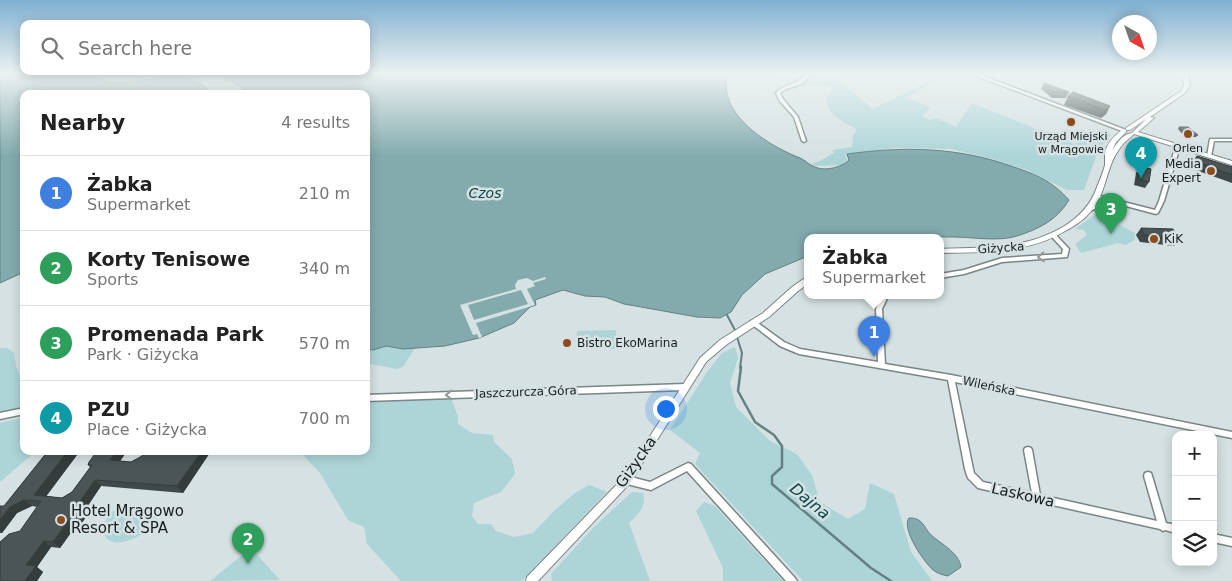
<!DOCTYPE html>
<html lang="en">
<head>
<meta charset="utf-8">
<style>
  body { margin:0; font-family:"DejaVu Sans",sans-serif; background:#f2f2f2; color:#222 }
  .controls { position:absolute; right:15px; bottom:15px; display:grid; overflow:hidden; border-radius:10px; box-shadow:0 2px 12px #0003 }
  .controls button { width:45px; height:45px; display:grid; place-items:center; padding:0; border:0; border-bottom:1px solid #e0e0e0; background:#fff; color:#222; font:25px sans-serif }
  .compass { position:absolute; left:1112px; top:15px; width:45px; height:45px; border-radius:50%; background:#fff; box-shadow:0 2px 12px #0003; rotate:140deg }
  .you { position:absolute; left:665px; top:408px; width:18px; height:18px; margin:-12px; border:4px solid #fff; border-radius:50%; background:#1a73e8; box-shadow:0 0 0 8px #1a73e833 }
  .badge { display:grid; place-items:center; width:32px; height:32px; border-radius:50%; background:#8e4b1c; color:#fff; font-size:16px; font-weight:700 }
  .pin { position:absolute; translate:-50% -41px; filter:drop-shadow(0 1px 2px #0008) }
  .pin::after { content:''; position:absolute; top:26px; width:18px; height:15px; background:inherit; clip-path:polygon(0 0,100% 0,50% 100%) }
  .popup { position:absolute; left:804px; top:234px; width:140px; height:65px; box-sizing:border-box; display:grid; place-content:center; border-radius:10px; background:#fff; filter:drop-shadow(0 1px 4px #0005); font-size:16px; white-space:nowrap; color:#767676 }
  .popup b { font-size:19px; color:#222 }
  .popup::after { content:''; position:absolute; left:50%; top:100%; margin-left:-10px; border:10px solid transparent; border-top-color:#fff }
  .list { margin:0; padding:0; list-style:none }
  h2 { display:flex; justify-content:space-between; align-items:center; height:65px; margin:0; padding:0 20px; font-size:21px }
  h2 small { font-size:16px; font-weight:400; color:#767676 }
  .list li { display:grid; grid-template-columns:32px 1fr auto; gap:15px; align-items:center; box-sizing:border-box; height:75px; padding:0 20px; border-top:1px solid #e0e0e0 }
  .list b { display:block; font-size:19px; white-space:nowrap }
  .list p { margin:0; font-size:16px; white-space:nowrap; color:#767676 }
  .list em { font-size:16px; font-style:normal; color:#767676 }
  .icon { flex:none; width:28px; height:28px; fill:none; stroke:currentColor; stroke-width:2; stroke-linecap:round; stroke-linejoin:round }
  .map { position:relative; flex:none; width:1232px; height:581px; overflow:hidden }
  .search { position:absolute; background:#fff; box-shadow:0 2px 12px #0003; left:20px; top:20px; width:350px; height:55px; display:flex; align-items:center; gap:12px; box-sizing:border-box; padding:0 18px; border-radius:10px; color:#767676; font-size:19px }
  .panel { position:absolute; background:#fff; box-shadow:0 2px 12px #0003; left:20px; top:90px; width:350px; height:365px; border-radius:10px }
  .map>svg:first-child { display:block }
  .green { fill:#add5d8 }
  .water { fill:#83abae; stroke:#638082 }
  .pier { fill:#d5e1e2; fill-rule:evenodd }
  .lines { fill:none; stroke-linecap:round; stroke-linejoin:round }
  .stream-far1 { stroke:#638082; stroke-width:2 }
  .stream { stroke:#638082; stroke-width:2.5 }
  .minor-casing { stroke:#7a8585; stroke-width:3 }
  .tertiary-casing { stroke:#7a8585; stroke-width:2 }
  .minor { fill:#fff; fill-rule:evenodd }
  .tertiary { fill:#fff; fill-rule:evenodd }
  .wall { fill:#40494a }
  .shaded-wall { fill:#343c3c }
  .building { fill:#4b5556; stroke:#343c3c }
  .oneway { stroke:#979999 }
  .poi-dot { fill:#8e4b1c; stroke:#d5e1e2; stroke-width:2 }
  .labels { text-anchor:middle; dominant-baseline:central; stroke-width:5; stroke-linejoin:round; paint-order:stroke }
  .far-poi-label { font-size:11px; fill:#181d1d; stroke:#d5e1e2 }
  .poi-label { font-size:12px; fill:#181d1d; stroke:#d5e1e2; text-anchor:start }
  .street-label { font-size:12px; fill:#181d1d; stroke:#d5e1e2 }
  .water-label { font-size:14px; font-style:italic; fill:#0a494d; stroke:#d5e1e2 }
  .near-street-label { font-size:15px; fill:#181d1d; stroke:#d5e1e2 }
  .near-poi-label { font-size:15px; fill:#181d1d; stroke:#d5e1e2; text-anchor:start }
  .near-water-label { font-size:16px; font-style:italic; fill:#0a494d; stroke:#d5e1e2 }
</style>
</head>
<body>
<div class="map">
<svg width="1232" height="581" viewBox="0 0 1232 581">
  <rect width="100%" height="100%" fill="#d5e1e2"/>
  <g class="green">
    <path d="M81,74H221L251,94H207L206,88L165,77L119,83H106L100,78Z"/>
    <path d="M832,74L873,109L928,81L932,83L907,98L930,107L922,116L930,120L937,118L956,127L972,103L1074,144L1091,138H1098L1102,132L1111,135L1098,151L1084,190H1067L1027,170L993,159L951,149L895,148L845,154L847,160L842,165L815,166L812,163L820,161L834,153L832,150L852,147L853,135L856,132L855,128C842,122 827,114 826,98L833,90L832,87L816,85L806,87L760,75L745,79L730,75Z"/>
    <path d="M1097,213L1135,233V240L1126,245L1118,243L1081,253L1075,244L1087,235L1084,230L1075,229Z"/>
    <path d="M616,330L617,349H576L577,331Z"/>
    <path d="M386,346L403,349L415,348L403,367L397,369L366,363V349L373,350Z"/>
    <path d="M735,347L738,358L730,383L736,407L770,441L797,454L812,475L820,502L848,519L865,509L870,483L894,494L911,552L932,581H803L695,464L700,453L670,430L707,372L722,353Z"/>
    <path d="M0,348H7L14,353L16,366L20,376L24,375V406L0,414Z"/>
    <path d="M451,398L458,417V424L472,433L493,435L494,442L512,459L515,474L501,492L474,503L472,516L478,524H491L496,531L514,537L533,533L554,511L575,493L589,485L607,492L522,581H401L367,544L364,527L348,520L320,473L299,451H366V401Z"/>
    <path d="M24,417V451H36L0,482V423Z"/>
    <path d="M632,492L643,493C647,507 638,514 629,523L650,581H552L551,574L594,527Z"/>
    <path d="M704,502L715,506L783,581H723V568L696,511Z"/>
    <path d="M124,506L128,518L137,506L157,509L159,513C153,540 95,558 105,523C107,514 115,509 124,506Z"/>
    <path d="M251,548L280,580L210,581Z"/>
  </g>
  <g class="water">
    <path d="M0,74C27,74 54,72 81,74C95,75 104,83 118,83C147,83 181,66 207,88V94H24V272L0,283Z"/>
    <path d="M221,74H728C716,114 769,146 800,158C805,160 808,164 813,166C823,172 841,168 849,160L847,154C905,146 958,147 1014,167C1037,175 1052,181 1069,200C1057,220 1039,229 1017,236C997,242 974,237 953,237C905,236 856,238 808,238V256L765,274L742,295L731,312L720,318L697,317L624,304L605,297L585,296L563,290L535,300L536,305L530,307L514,323L479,338L445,346L403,349L386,346L373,350L366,349V94H251Z"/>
    <path d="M909,518C913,518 916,518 920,521C924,524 926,529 929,533C939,543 959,552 961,567L948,576C942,575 937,573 933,570C924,562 901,529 909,518Z"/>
  </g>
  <path class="pier" d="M545,277L546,279L533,283L535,286L527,289L535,305L476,323L482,337L479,338L477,334L473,335L460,305L516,289L515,285L518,280L527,278L533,281ZM521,290L528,304L474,320L468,305Z"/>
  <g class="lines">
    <g class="stream-far1">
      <path d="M727,315L736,332"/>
      <path d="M737,337L742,353L740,368"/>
    </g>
    <path class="stream" d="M741,367L738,391L755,422L774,435L782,446V467L772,476V484L871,568L891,581"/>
    <defs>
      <g id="minor">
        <path d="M807,74H812L802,84L786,89L780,93L783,99L798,117L806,141L804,142L802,141L794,117L779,100L776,93C785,83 796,86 807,74Z"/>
        <path d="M971,74H978L1126,130V131H1122Z"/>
        <path d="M1210,139H1232V141H1214L1211,156L1209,157L1207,156Z"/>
        <path d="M1176,145H1180V146L1164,201L1158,213L1156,214L1111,202V204L1092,210H1088L1087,209L1088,208L1108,202L1094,198L1093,197L1096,195L1155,210L1159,201Z"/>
        <path d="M1054,234L1056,235L1069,249L1067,257L1002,262L964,274L940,278V274L964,270L1002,258L1062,254L1063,249L1051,236Z"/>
        <path d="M882,296H888L882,309L885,364L951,375L1232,432V438L955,382L973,469L974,473L983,482L1032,493L1024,450L1025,448L1028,447L1031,448L1032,450L1040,495L1157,521L1144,476L1145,473L1148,472L1151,473L1152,476L1166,523L1176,525V533L1165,530L1163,531L1160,529L1039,502L1037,503L1034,501L978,488L968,478L965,469L948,380L799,354L780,346L750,323L751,321H755L784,342L800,349L878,362L876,309Z"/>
        <path d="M685,384L688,385L689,387L688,389L685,390L366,401V395Z"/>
        <path d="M24,408V414L0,419V413Z"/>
        <path d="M688,463L691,464L795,578L797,581H786L687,471L651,490L627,484L624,483L623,480L624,477L627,476L650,482Z"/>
        <path d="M1213,534L1232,538V546L1213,542Z"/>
      </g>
      <g id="tertiary">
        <path d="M1183,74H1188L1190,85L1185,93L1150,117L1154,118L1138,132L1232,161V165L1134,134C1129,139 1124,142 1120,148C1108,163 1107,184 1098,201C1091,214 1080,223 1067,230C1027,254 986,252 940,253V249C985,247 1023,250 1063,227C1079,217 1091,205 1097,187C1100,180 1103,173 1105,165C1105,162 1105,158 1105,154C1106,144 1114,136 1122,130H1126V128L1181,91L1184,85ZM1146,119L1132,133C1123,134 1116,144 1112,151L1116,142L1126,132V130H1130Z"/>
        <path d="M805,278H808V284L798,291L769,317L726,345L706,362L630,483L538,581H526L527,577L624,477L700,358L720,340L763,313L792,287Z"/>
      </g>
    </defs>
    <use href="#minor" class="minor-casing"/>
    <use href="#tertiary" class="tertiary-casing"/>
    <use href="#minor" class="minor"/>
    <use href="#tertiary" class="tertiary"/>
  </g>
  <g class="wall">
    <path d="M1044,83L1069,92L1066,98H1052L1041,89Z"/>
    <path d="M1068,96L1110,106L1106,114L1101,118L1064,105Z"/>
    <path d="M1179,127L1198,135L1196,137H1185L1178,129Z"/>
    <path d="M1197,156L1232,167V183L1190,168Z"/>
    <path d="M1140,166L1149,182L1145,188L1134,185L1136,173Z"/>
    <path d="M1141,228L1179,239L1174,246L1140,242L1136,235Z"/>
    <path d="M48,451H80L46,496L62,498L72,492L90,467L88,465L97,451H127L120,461L131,462L142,456L146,451H211L183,493L101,486L85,510L84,511L88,514L79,527H75L60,548L51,547L37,567L43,572L37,581H0L20,531L37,507L32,506L17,513L2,533H0V506H4Z"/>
  </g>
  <g class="shaded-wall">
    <path d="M1110,106L1106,114L1101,118L1105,110Z"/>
    <path d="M68,451H80L42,502L34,495Z"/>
    <path d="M117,451H127L116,467L110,460Z"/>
    <path d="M202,451H211L183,493L177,486Z"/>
    <path d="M95,480L101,486L85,510L84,511L88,514L79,527L72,521L78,504Z"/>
    <path d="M24,500L32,506L17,513L2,533L0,531V520L10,507Z"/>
    <path d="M68,521L75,527L60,548L53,542Z"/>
    <path d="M44,541L51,547L37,567L43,572L37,581H25L26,565Z"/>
  </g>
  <g class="building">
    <path d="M1044,83L1069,92H1055Z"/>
    <path d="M1073,92L1110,106L1105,110L1068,96Z"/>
    <path d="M1179,127H1188L1198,135H1186Z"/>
    <path d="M1197,156L1232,167V175L1194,161Z"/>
    <path d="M1140,166L1151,169L1149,182L1138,179Z"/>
    <path d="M1141,228L1173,229L1179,239L1144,235Z"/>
    <path d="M48,451H68L34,495L62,498L72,492L92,465H88L89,462L97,451H117L110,460L131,462L142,456L146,451H202L177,486L95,480L78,504L77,508H81L72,521H68L53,542L44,541L26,565L36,566L25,581H0V542L9,534L20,531L41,501L24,500L10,507L0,520V506H4Z"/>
  </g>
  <defs><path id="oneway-chevron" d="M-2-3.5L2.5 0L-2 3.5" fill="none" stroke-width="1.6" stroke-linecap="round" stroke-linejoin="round" transform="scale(1.25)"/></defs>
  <g class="oneway">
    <use href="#oneway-chevron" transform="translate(1041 257) rotate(176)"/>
    <use href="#oneway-chevron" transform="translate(449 395) rotate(178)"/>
  </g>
  <linearGradient id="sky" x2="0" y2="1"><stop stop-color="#7fb0d1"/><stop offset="0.47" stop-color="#ecf2f2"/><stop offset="1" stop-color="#ecf2f2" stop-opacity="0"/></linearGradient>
  <rect width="1232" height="156" fill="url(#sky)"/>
  <g class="poi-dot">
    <circle cx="1071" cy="122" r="5"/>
    <circle cx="1188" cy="134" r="5"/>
    <circle cx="1211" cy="171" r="5"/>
    <circle cx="1154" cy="239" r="5"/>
    <circle cx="567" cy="343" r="5"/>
    <circle cx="61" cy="520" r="5"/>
  </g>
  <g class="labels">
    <g class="far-poi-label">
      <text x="1071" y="136">Urząd Miejski<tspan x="1071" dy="13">w Mrągowie</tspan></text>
      <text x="1188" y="148">Orlen</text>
    </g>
    <g class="poi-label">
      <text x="1201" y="164" text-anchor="end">Media<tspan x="1201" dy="14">Expert</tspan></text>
      <text x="1164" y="239">KiK</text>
      <text x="577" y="343">Bistro EkoMarina</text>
    </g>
    <g class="street-label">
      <text transform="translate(1001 248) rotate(-4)">Giżycka</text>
      <text transform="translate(989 386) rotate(12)">Wileńska</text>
      <text transform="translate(526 392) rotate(-2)">Jaszczurcza Góra</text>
    </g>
    <g class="water-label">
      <text x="485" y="193">Czos</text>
    </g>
    <g class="near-street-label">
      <text transform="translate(636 462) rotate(-55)">Giżycka</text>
      <text transform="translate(1023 495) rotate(13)">Laskowa</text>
    </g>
    <g class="near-poi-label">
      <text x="71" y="511">Hotel Mrągowo<tspan x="71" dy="17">Resort &amp; SPA</tspan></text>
    </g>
    <g class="near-water-label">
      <text transform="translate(810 501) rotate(40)">Dajna</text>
    </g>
  </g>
</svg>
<div class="controls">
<button>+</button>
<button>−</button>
<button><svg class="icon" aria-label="layers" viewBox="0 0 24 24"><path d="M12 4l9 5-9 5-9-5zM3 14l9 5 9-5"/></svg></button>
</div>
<svg class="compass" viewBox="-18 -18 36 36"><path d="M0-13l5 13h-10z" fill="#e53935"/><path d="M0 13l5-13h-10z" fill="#767676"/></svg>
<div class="you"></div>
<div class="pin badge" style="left:874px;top:357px;background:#3f7fe0">1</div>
<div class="popup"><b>Żabka</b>Supermarket</div>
<div class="pin badge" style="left:248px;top:564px;background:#2e9e5b">2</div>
<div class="pin badge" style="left:1111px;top:234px;background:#2e9e5b">3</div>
<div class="pin badge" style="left:1141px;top:178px;background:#0f9aa8">4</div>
<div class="search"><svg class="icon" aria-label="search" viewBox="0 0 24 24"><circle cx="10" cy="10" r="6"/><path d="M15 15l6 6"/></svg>Search here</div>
<section class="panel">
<h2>Nearby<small>4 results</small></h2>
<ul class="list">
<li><span class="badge" style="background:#3f7fe0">1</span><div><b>Żabka</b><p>Supermarket</p></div><em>210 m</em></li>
<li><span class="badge" style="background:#2e9e5b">2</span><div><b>Korty Tenisowe</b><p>Sports</p></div><em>340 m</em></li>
<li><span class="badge" style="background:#2e9e5b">3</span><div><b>Promenada Park</b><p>Park · Giżycka</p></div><em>570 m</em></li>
<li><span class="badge" style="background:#0f9aa8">4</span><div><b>PZU</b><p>Place · Giżycka</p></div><em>700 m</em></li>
</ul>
</section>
</div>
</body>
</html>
